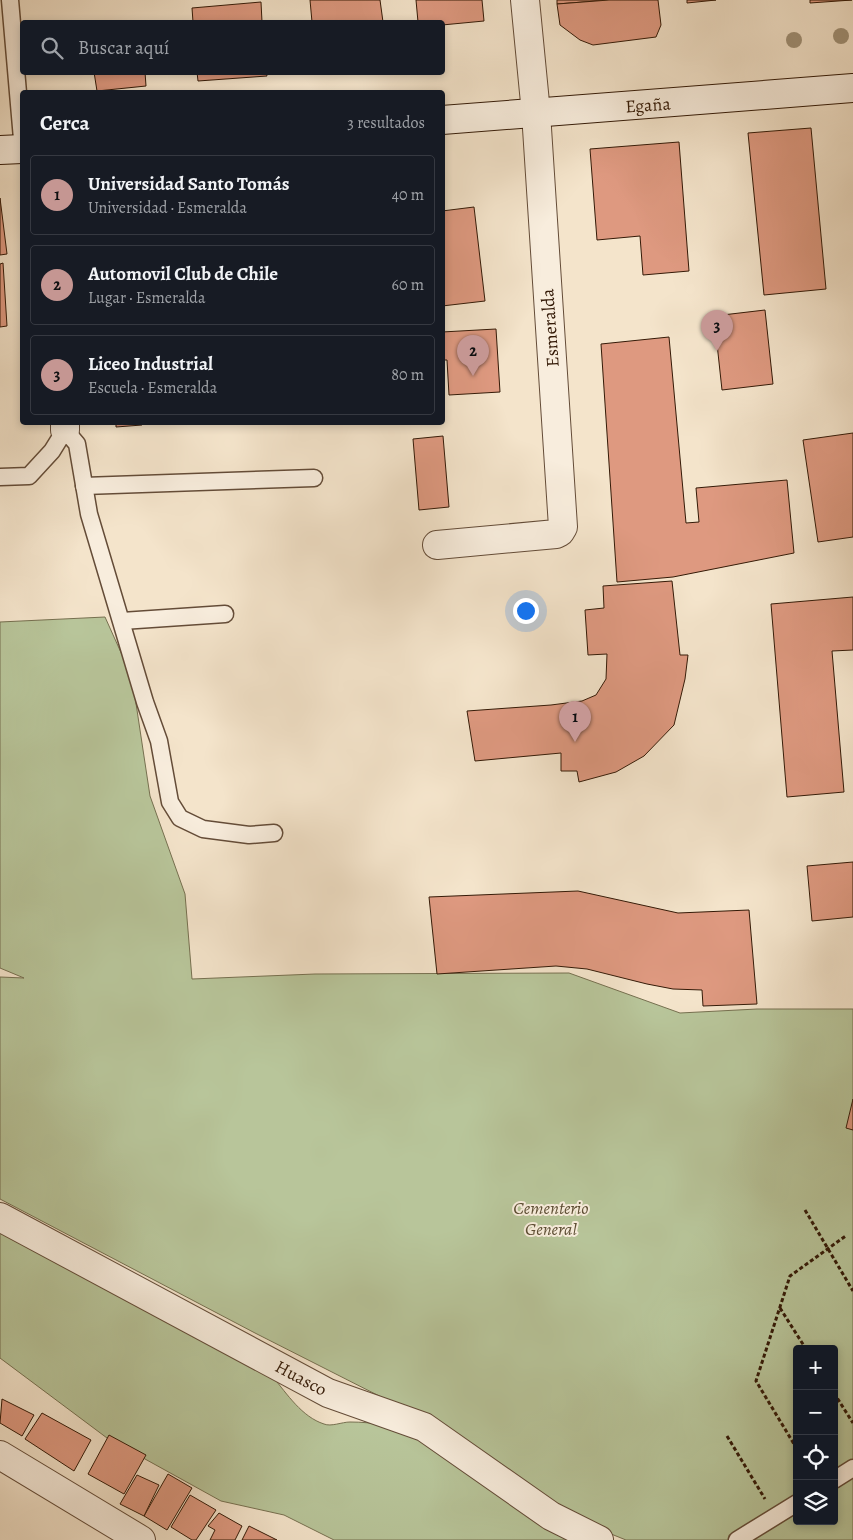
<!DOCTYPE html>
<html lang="es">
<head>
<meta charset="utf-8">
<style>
  body { margin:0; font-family:Alegreya,serif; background:#242831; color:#f1f3f6 }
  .controls { position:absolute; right:15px; bottom:15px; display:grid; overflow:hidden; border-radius:5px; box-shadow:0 2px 8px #0003 }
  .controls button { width:45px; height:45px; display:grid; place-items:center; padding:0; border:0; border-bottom:1px solid #363941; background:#171b24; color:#f1f3f6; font:25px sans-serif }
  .you { position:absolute; left:525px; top:610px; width:18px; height:18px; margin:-12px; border:4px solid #fff; border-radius:50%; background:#1a73e8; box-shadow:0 0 0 8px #1a73e833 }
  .badge { display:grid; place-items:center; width:32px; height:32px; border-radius:50%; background:#c59692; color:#111; font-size:16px; font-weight:700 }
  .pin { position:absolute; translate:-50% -41px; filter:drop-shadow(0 1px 2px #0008) }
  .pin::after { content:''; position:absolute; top:26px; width:18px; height:15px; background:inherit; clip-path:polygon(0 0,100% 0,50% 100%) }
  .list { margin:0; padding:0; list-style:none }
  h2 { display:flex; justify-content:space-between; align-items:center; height:65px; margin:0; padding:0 20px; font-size:21px }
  h2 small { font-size:16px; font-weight:400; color:#9ea1a6 }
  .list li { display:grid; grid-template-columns:32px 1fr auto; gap:15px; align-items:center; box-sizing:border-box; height:80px; margin:0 10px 10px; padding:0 10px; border:1px solid #363941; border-radius:5px }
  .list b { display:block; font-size:19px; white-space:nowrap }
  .list p { margin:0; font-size:16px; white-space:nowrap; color:#9ea1a6 }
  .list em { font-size:16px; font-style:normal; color:#9ea1a6 }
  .icon { flex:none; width:28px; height:28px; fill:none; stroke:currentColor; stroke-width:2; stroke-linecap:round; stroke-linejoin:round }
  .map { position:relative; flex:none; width:853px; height:1540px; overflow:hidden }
  .search { position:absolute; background:#171b24; box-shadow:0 2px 8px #0003; left:20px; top:20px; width:425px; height:55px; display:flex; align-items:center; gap:12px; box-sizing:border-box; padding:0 18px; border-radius:5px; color:#9ea1a6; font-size:19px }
  .panel { position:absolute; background:#171b24; box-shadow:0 2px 8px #0003; left:20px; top:90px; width:425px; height:335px; border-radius:5px }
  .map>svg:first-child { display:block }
  .green { fill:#b8c59a; stroke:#767050; fill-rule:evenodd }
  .building { fill:#de9980; stroke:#341a07 }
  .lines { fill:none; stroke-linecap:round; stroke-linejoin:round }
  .service-casing { stroke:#644c38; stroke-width:19 }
  .minor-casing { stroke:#644c38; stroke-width:30 }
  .secondary-casing { stroke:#341a07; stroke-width:30 }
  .path { stroke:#341a07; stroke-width:3; stroke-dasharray:4 2.5; stroke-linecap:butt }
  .service { stroke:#f8eddd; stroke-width:16 }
  .minor { stroke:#f8eddd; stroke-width:28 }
  .secondary { stroke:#f8eddd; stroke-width:28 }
  .tree { fill:#a09177 }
  .labels { text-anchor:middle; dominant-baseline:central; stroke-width:4; stroke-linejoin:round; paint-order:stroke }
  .street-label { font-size:18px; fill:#341a07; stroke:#f8eddd }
  .park-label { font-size:18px; font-style:italic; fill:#5c4d33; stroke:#f8eddd }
</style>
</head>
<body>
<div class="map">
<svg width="853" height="1540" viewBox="0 0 853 1540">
  <rect width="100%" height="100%" fill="#f4e4cb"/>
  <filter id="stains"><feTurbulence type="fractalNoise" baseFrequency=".004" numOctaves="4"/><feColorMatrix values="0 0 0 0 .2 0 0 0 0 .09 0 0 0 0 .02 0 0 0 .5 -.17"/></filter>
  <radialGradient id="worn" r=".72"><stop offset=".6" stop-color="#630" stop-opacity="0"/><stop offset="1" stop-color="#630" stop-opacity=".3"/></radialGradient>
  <g class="green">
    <path d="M105,617L132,677L150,796L185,894L192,979L315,974L569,973L680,1013L757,1009H853V1540H626L564,1515L464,1439L255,1333L0,1199V977L24,978L0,968V622ZM797,1349H834V1521H797Z"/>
    <path d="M0,1227L273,1377C287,1394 302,1417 324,1424C331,1427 342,1422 350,1422C374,1422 393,1426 415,1434L586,1540H334L284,1515L221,1501L107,1438L0,1358Z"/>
  </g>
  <g class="building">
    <path d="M310,0H380L383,22H312Z"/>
    <path d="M416,0H482L484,21L442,25V22H418Z"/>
    <path d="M557,0H609L557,4Z"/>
    <path d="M609,0H658L661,25L656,37L593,45L580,40L560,25L557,4Z"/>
    <path d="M687,0H716L687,3Z"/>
    <path d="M810,0H852L810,3Z"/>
    <path d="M261,2L262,22H193L192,8Z"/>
    <path d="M94,72H145L146,86L97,91Z"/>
    <path d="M197,72H266L267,76L198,81Z"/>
    <path d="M811,128L826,289L764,295L748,133Z"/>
    <path d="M679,142L689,271L643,275L640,236L597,240L590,149Z"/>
    <path d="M0,198L7,254L0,255Z"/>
    <path d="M474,207L485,301L442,306V211Z"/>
    <path d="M3,263L7,326L0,327V264Z"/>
    <path d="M765,310L773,384L722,390L714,316Z"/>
    <path d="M496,329L500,392L449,395L447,360H442V332Z"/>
    <path d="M669,337L686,523L699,522L696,488L787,480L794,553L673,577L617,582L601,344Z"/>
    <path d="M116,422H142V425L116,427Z"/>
    <path d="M853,433V537L818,542L803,440Z"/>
    <path d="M443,436L449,507L419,510L413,439Z"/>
    <path d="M672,581L680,655H688L685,679L674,725L644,756L616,772L579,782L577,771H561V753L475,761L467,711L551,705L582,701L596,695L606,679L607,654L588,655L585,610L604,608L603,586Z"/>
    <path d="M853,597V650L832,651L844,792L787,797L771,604Z"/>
    <path d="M853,862V917L812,921L807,866Z"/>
    <path d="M578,891L678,913L749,910L757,1004L703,1006L702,990L673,989L647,984L587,969L556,966L437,974L429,897Z"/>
    <path d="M853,1099V1130L846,1128Z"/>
    <path d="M2,1399L34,1415L22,1436L0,1423Z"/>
    <path d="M42,1413L91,1440L74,1471L25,1439Z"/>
    <path d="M109,1435L146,1455L124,1494L88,1474Z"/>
    <path d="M168,1474L192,1488L167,1530L144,1516Z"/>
    <path d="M137,1475L159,1485L144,1516L120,1504Z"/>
    <path d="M190,1495L216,1510L196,1540H192L171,1527Z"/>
    <path d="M219,1513L242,1526L235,1540H210L215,1530L208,1526Z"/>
    <path d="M249,1526L277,1540H242Z"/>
  </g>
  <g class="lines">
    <defs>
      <g id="service">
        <path d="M10,0L22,139"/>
        <path d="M0,477L29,476L52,451L65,430L77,444L89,514L145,702L159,741L170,802L180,818L203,829L249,835L274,833"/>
        <path d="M84,486L314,478"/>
        <path d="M122,621L225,614"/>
        <path d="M834,1480L853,1468"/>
        <path d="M737,1540L797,1503"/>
      </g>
      <g id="minor">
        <path d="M65,422V430"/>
        <path d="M437,545L556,534L560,532L563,527L536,113L525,0"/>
        <path d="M0,1217L328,1393L424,1427L551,1516L599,1540"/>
        <path d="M0,1455L141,1540"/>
      </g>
      <g id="secondary">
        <path d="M442,120L853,88"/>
        <path d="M0,150L22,149"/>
      </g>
    </defs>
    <use href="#service" class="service-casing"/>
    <use href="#minor" class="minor-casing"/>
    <use href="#secondary" class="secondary-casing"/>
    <g class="path">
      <path d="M805,1210L853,1291"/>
      <path d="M780,1308L806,1349"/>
      <path d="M834,1393L853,1423"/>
      <path d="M727,1436L765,1499"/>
      <path d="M797,1449L756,1381L790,1276L847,1235"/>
    </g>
    <use href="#service" class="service"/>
    <use href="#minor" class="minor"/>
    <use href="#secondary" class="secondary"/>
  </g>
  <g class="tree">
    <circle cx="841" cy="36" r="8"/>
    <circle cx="794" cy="40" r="8"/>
  </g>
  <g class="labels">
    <g class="street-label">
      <text transform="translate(648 105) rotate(-4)">Egaña</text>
      <text transform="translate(550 328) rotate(-94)">Esmeralda</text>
      <text transform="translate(301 1378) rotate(28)">Huasco</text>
    </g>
    <g class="park-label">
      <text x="551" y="1208">Cementerio<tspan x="551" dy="21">General</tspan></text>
    </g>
  </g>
  <rect width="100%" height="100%" filter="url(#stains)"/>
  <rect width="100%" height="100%" fill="url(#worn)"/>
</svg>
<div class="controls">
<button>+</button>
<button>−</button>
<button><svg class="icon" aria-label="locate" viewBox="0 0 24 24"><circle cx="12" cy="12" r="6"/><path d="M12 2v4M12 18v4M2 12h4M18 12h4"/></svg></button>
<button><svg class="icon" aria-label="layers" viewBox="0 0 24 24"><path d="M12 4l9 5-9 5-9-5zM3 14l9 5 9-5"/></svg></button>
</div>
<div class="you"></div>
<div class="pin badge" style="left:575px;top:742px">1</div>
<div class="pin badge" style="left:473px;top:376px">2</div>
<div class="pin badge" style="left:717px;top:351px">3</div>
<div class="search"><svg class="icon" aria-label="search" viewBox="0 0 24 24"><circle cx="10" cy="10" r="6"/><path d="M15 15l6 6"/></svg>Buscar aquí</div>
<section class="panel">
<h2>Cerca<small>3 resultados</small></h2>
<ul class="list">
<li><span class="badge">1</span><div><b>Universidad Santo Tomás</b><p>Universidad · Esmeralda</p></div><em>40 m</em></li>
<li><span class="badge">2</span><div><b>Automovil Club de Chile</b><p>Lugar · Esmeralda</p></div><em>60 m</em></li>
<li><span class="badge">3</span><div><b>Liceo Industrial</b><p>Escuela · Esmeralda</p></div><em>80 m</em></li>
</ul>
</section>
</div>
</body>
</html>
